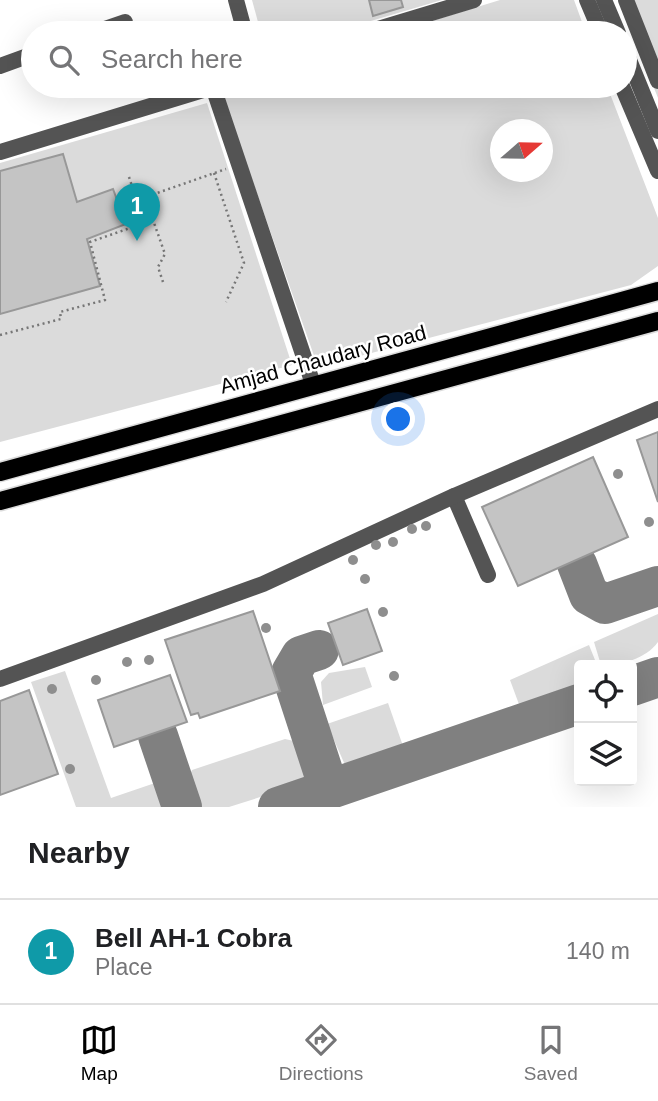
<!DOCTYPE html>
<html lang="en">
<head>
<meta charset="utf-8">
<style>
  body { margin:0; font-family:Arial,sans-serif; background:#f2f2f2; color:#202124 }
  .controls { position:absolute; right:21px; bottom:21px; display:grid; overflow:hidden; border-radius:7px; box-shadow:0 7px 28px #0002 }
  .controls button { width:63px; height:63px; display:grid; place-items:center; padding:0; border:0; border-bottom:2px solid #e0e0e0; background:#fff; color:#202124; font:35px sans-serif }
  .compass { position:absolute; left:490px; top:119px; width:63px; height:63px; border-radius:50%; background:#fff; box-shadow:0 7px 28px #0002; rotate:70deg }
  .you { position:absolute; left:399px; top:420px; width:24px; height:24px; margin:-18px; border:5px solid #fff; border-radius:50%; background:#1a73e8; box-shadow:0 0 0 10px #1a73e833 }
  .badge { display:grid; place-items:center; width:46px; height:46px; border-radius:50%; background:#000; color:#fff; font-size:23px; font-weight:700 }
  .pin { position:absolute; translate:-50% -58px; filter:drop-shadow(0 2px 4px #0008) }
  .pin::after { content:''; position:absolute; top:37px; width:24px; height:21px; background:inherit; clip-path:polygon(0 0,100% 0,50% 100%) }
  .list { margin:0; padding:0; list-style:none }
  h2 { display:flex; justify-content:space-between; align-items:center; height:91px; margin:0; padding:0 28px; font-size:30px }
  h2 small { font-size:23px; font-weight:400; color:#757577 }
  .list li { display:grid; grid-template-columns:46px 1fr auto; gap:21px; align-items:center; box-sizing:border-box; height:105px; padding:0 28px; border-top:2px solid #e0e0e0 }
  .list b { display:block; font-size:26px; white-space:nowrap }
  .list p { margin:0; font-size:23px; white-space:nowrap; color:#757577 }
  .list em { font-size:23px; font-style:normal; color:#757577 }
  .icon { flex:none; width:38px; height:38px; fill:none; stroke:currentColor; stroke-width:2; stroke-linecap:round; stroke-linejoin:round }
  .map { position:relative; flex:none; width:658px; height:807px; overflow:hidden }
  .search { position:absolute; background:#fff; box-shadow:0 7px 28px #0002; left:21px; right:21px; top:21px; height:77px; display:flex; align-items:center; gap:18px; box-sizing:border-box; padding:0 24px; border-radius:38px; color:#757577; font-size:26px }
  .sheet { height:196px; background:#fff }
  nav { display:flex; justify-content:space-around; align-items:center; box-sizing:border-box; height:98px; border-top:2px solid #e0e0e0; background:#fff; font-size:19px; color:#757577 }
  nav a { display:grid; justify-items:center; gap:4px }
  nav .on { color:#000 }
  .map>svg:first-child { display:block }
  .green { fill:#dbdbdb; fill-rule:evenodd }
  .lines { fill:none; stroke-linecap:round; stroke-linejoin:round }
  .taxiway { stroke:#808080; stroke-width:40 }
  .building { fill:#c4c4c4; stroke:#989898; stroke-width:2 }
  .major-casing { stroke:#dbdbdb; stroke-width:21 }
  .path { stroke:#767676; stroke-width:2.5; stroke-dasharray:2 3.5; stroke-linecap:butt }
  .minor { stroke:#545454; stroke-width:16 }
  .major { stroke:#000; stroke-width:18 }
  .tree { fill:#8e8e8e }
  .labels { text-anchor:middle; dominant-baseline:central; stroke-width:5; stroke-linejoin:round; paint-order:stroke }
  .street-label { font-size:21px; fill:#000; stroke:#fff }
</style>
</head>
<body>
<div class="map">
<svg width="658" height="807" viewBox="0 0 658 807">
  <rect width="100%" height="100%" fill="#fff"/>
  <g class="green">
    <path d="M252,0H442L330,33H261Z"/>
    <path d="M500,0H574L586,33H393Z"/>
    <path d="M619,0H658V98Z"/>
    <path d="M228,86H607L658,218V266L631,285L318,367L223,97ZM500,130H542V172H500Z"/>
    <path d="M207,103L292,365L0,442V163Z"/>
    <path d="M658,614V642C646,659 621,665 601,665L594,642Z"/>
    <path d="M589,645L597,665H579V683L520,707L510,680Z"/>
    <path d="M365,667L372,687L323,705L321,682L329,673Z"/>
    <path d="M65,671L111,798L155,783L164,807H76L31,682Z"/>
    <path d="M388,703L403,746L350,766L345,765L327,724Z"/>
    <path d="M285,739L294,741L306,776L301,784L229,807H200L189,777L192,770Z"/>
  </g>
  <g class="lines">
    <g class="taxiway">
      <path d="M577,564L589,595L605,604L658,586"/>
      <path d="M319,650L301,656L291,673L325,777L324,791"/>
      <path d="M632,686L658,677"/>
      <path d="M158,736L182,807"/>
      <path d="M278,807L579,704"/>
    </g>
  </g>
  <g class="building">
    <path d="M369,0H401L403,7L373,16Z"/>
    <path d="M63,154L77,202L113,189L126,224L87,239L100,286L0,314V171Z"/>
    <path d="M658,432V502L637,440Z"/>
    <path d="M593,457L628,537L518,586L482,507Z"/>
    <path d="M367,609L382,651L343,665L328,623Z"/>
    <path d="M253,611L280,691L200,718L198,713L191,715L165,640Z"/>
    <path d="M170,675L187,722L114,747L98,700Z"/>
    <path d="M29,690L58,774L0,795V701Z"/>
  </g>
  <g class="lines">
    <defs>
      <g id="major">
        <path d="M0,472L658,291"/>
        <path d="M0,501L658,321"/>
      </g>
    </defs>
    <use href="#major" class="major-casing"/>
    <g class="path">
      <path d="M214,173L244,263L226,302"/>
      <path d="M129,177L144,223"/>
      <path d="M137,200L226,169"/>
      <path d="M0,335L61,319L60,312L105,300L90,242L153,220L165,254L158,267L163,282"/>
    </g>
    <g class="minor">
      <path d="M236,0L245,33"/>
      <path d="M587,0L601,33"/>
      <path d="M604,0L618,33"/>
      <path d="M626,0L658,81"/>
      <path d="M93,33L125,22"/>
      <path d="M365,33L474,0"/>
      <path d="M625,50L658,131"/>
      <path d="M0,66L33,54"/>
      <path d="M622,86L658,171"/>
      <path d="M213,87L313,384"/>
      <path d="M0,152L216,86"/>
      <path d="M454,496L488,575"/>
      <path d="M0,679L263,584L454,496L658,409"/>
    </g>
    <use href="#major" class="major"/>
  </g>
  <g class="tree">
    <circle cx="618" cy="474" r="5"/>
    <circle cx="649" cy="522" r="5"/>
    <circle cx="426" cy="526" r="5"/>
    <circle cx="412" cy="529" r="5"/>
    <circle cx="393" cy="542" r="5"/>
    <circle cx="376" cy="545" r="5"/>
    <circle cx="353" cy="560" r="5"/>
    <circle cx="365" cy="579" r="5"/>
    <circle cx="383" cy="612" r="5"/>
    <circle cx="266" cy="628" r="5"/>
    <circle cx="149" cy="660" r="5"/>
    <circle cx="127" cy="662" r="5"/>
    <circle cx="394" cy="676" r="5"/>
    <circle cx="96" cy="680" r="5"/>
    <circle cx="52" cy="689" r="5"/>
    <circle cx="70" cy="769" r="5"/>
  </g>
  <g class="labels">
    <g class="street-label">
      <text transform="translate(323 359) rotate(-15)">Amjad Chaudary Road</text>
    </g>
  </g>
</svg>
<div class="controls">
<button><svg class="icon" aria-label="locate" viewBox="0 0 24 24"><circle cx="12" cy="12" r="6"/><path d="M12 2v4M12 18v4M2 12h4M18 12h4"/></svg></button>
<button><svg class="icon" aria-label="layers" viewBox="0 0 24 24"><path d="M12 4l9 5-9 5-9-5zM3 14l9 5 9-5"/></svg></button>
</div>
<svg class="compass" viewBox="-18 -18 36 36"><path d="M0-13l5 13h-10z" fill="#e53935"/><path d="M0 13l5-13h-10z" fill="#757577"/></svg>
<div class="you"></div>
<div class="pin badge" style="left:137px;top:241px;background:#0f9aa8">1</div>
<div class="search"><svg class="icon" aria-label="search" viewBox="0 0 24 24"><circle cx="10" cy="10" r="6"/><path d="M15 15l6 6"/></svg>Search here</div>
</div>
<section class="sheet">
<h2>Nearby<small></small></h2>
<ul class="list">
<li><span class="badge" style="background:#0f9aa8">1</span><div><b>Bell AH-1 Cobra</b><p>Place</p></div><em>140 m</em></li>
</ul>
</section>
<nav>
<a class="on"><svg class="icon" aria-label="map" viewBox="0 0 24 24"><path d="M3 6l6-2 6 2 6-2v14l-6 2-6-2-6 2zM9 4v14M15 6v14"/></svg>Map</a>
<a><svg class="icon" aria-label="directions" viewBox="0 0 24 24"><path d="M12 3l9 9-9 9-9-9zM9 14v-3h6M13 9l2 2-2 2"/></svg>Directions</a>
<a><svg class="icon" aria-label="saved" viewBox="0 0 24 24"><path d="M7 4h10v16l-5-4-5 4z"/></svg>Saved</a>
</nav>
</body>
</html>
